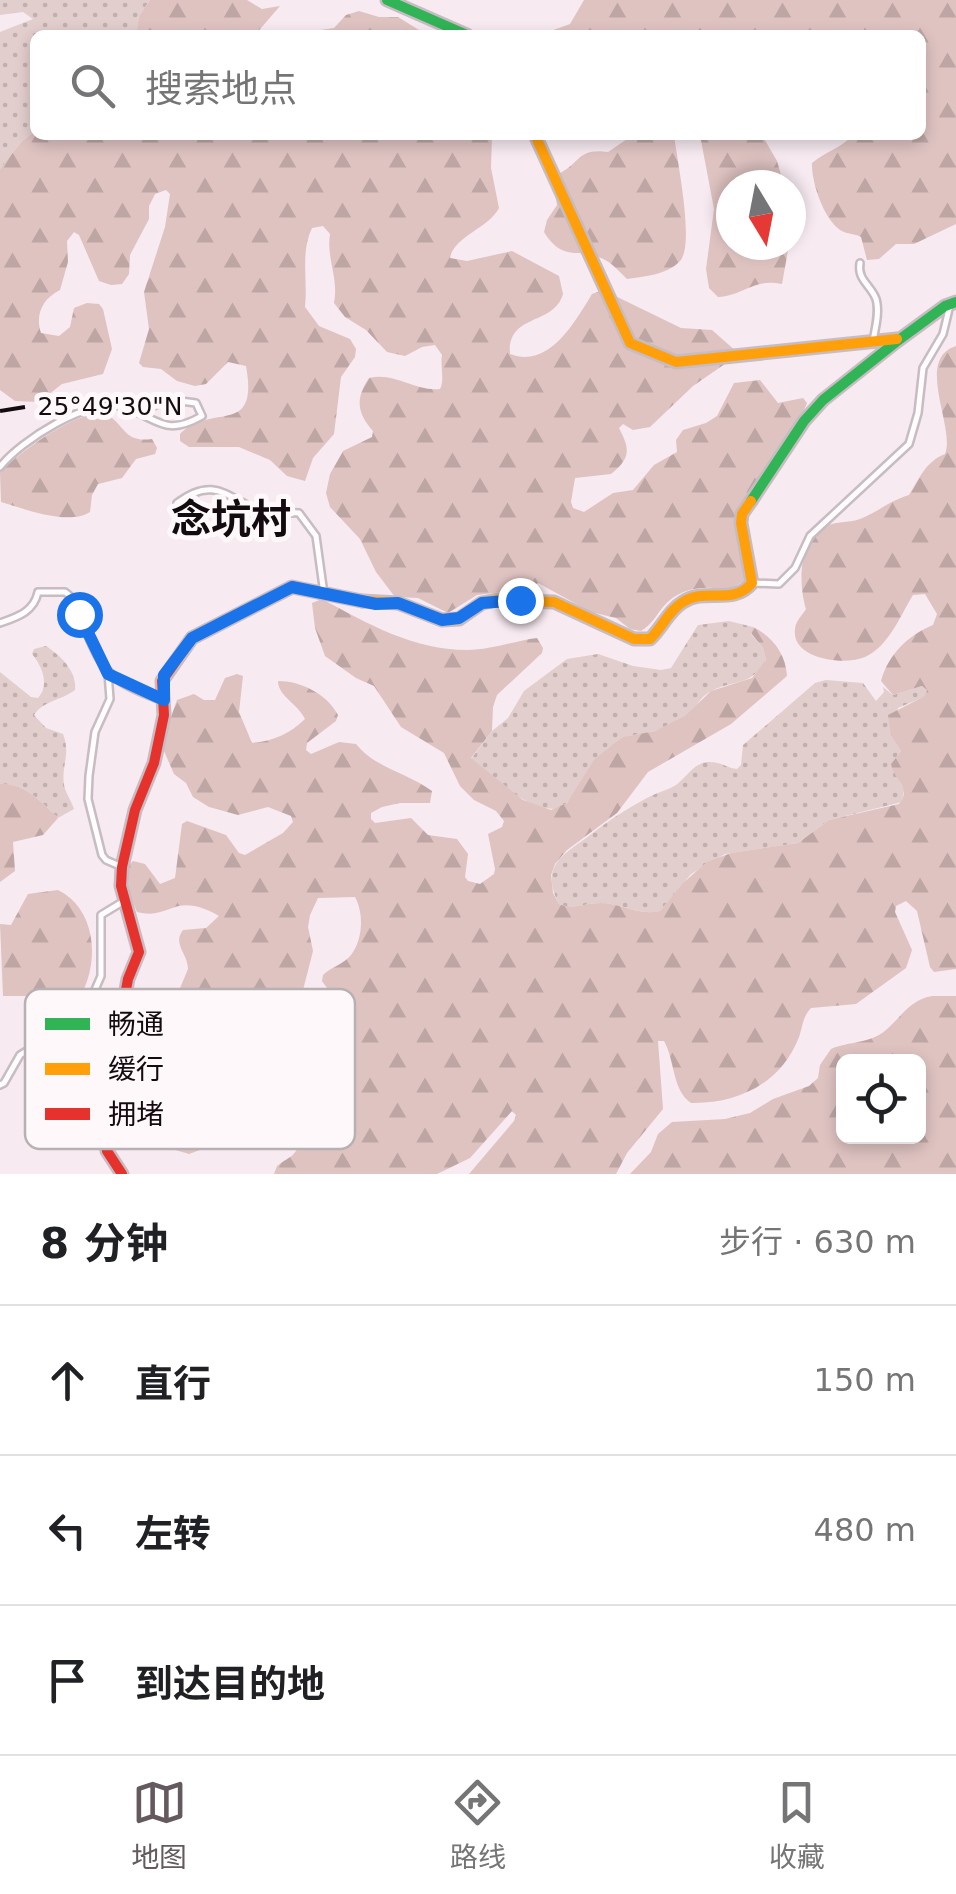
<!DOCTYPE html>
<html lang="zh">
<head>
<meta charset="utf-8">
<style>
  body { margin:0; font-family:"DejaVu Sans","Noto Sans SC",sans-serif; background:#f2f2f2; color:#202124 }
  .controls { position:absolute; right:30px; bottom:30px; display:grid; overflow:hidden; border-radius:15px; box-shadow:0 5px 15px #0003 }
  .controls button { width:90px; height:90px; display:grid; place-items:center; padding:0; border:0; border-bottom:2px solid #e0e0e0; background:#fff; color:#202124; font:50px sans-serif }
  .compass { position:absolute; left:716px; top:170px; width:90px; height:90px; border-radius:50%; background:#fff; box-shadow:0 5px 15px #0003; rotate:170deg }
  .stop { position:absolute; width:30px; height:30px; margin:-22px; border:8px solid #1a73e8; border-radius:50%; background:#fff }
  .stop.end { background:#1a73e8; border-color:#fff; box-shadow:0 2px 10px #0008 }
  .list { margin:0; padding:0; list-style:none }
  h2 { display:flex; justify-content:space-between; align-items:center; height:130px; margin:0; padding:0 40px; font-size:42px }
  h2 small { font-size:32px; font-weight:400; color:#757577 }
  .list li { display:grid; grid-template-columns:65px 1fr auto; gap:30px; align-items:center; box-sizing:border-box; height:150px; padding:0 40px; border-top:2px solid #e0e0e0 }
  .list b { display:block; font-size:38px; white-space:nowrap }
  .list em { font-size:32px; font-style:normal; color:#757577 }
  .icon { flex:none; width:55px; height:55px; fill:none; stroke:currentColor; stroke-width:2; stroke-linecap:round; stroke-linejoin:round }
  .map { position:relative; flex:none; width:956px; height:1174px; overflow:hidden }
  .search { position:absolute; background:#fff; box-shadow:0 5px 15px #0003; left:30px; right:30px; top:30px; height:110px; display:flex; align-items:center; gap:25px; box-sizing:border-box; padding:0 35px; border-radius:15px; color:#757577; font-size:38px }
  .sheet { height:580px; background:#fff }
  nav { display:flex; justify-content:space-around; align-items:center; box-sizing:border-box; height:140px; border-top:2px solid #e0e0e0; background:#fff; font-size:28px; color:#757577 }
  nav a { display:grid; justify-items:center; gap:5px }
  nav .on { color:#63595f }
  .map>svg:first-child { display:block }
  .grass { fill:url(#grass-dots) }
  .forest { fill:url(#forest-firs); fill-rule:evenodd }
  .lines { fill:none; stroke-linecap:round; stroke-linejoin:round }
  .street-casing { stroke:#c7bcc2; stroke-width:10 }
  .fast-casing { stroke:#c7bcc2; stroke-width:15 }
  .slow-casing { stroke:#c7bcc2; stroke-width:15 }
  .jam-casing { stroke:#c7bcc2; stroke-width:15 }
  .street { stroke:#fefcfd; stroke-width:5 }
  .fast { stroke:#30b455; stroke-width:10 }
  .slow { stroke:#ff9f0a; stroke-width:10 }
  .jam { stroke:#e5322d; stroke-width:10 }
  .route { stroke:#1a73e8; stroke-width:12 }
  .ticks { fill:none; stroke:#140b10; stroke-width:4 }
  .labels { text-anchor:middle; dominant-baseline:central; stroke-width:10; stroke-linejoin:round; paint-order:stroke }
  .quarter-label { font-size:40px; font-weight:bold; fill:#140b10; stroke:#fef8fb }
  .key { fill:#fef8fb; stroke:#b8b1b4; stroke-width:2.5 }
  .key-label { font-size:28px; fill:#140b10 }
  .ticks-label { font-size:25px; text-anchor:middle; fill:#140b10; stroke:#fef8fb; stroke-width:10; stroke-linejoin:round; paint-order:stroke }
</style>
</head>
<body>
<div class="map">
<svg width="956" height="1174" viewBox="0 0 956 1174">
  <defs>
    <pattern id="grass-dots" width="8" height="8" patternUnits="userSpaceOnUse" patternTransform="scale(2.5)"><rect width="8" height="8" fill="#e2cecd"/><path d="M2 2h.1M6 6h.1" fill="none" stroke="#c1b0af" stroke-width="1.8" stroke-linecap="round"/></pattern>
    <pattern id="forest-firs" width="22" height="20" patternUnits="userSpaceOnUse" patternTransform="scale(2.5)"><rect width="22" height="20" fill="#dec3c1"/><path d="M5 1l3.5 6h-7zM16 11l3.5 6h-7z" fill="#bea6a5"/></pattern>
  </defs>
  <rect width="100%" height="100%" fill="#f7eaf1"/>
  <g class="grass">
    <path d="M0,0H150L139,16L136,35H35V131L22,141L0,169V32L33,19L23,12L0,15Z"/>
    <path d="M729,621L753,627L751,634L763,648L766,660C749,689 733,678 708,693C700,698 699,703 693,710C686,719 670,724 660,729C645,735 629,733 616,742C591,759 583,786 563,807C531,818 495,776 471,759L492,731L508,718L524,691L567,659L598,654L633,666L661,670L671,668L698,625Z"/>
    <path d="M46,646C61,656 77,671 75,690C62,700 43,701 34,715L46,728L63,734C71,754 61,766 64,785C66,794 71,800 74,809L58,818C42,803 24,782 0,784V672L31,697L38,698C50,685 42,666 32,654L34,649Z"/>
    <path d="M826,680L863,683L876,701L884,692L883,687L893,695L922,686L927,690L926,696L898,708L891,736L901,751L891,764L904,790L902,802L829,820L798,843L725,854L691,874L660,911C638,916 622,903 601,903C585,903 574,910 559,904C540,867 561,856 589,836C608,821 626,809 647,798C656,793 668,790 676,785C687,777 693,764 707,762C719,761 727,768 737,769L741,765L743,745L815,683Z"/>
  </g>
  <g class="forest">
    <path d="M150,0H247L262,9L280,6L255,35H136L139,16Z"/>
    <path d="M584,0H956V224L914,244H896L879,259L867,260L861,237C856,234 850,234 844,232C825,224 811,182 812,163C825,152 841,148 853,135H921V35H632L627,32L620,35H540L570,24Z"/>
    <path d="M359,11L379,17H398L427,35H287L334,28L346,15Z"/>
    <path d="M35,131V135H492L491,168L499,208C488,229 454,236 450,258L467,261L512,251L559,276L563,294C554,326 507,313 510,354C549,369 575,322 592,294L603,290L681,328L712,330L737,352L735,357L693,386L650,427L633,430L623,424L619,428C630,449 631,458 611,474L575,478L571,502L573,508L584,512L613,493L633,490L654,465L677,452L676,440L683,430L706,423L717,416L734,383L760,380L778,403L803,398L807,403L802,415L740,505C732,532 744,553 744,581L729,590C706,585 679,587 663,607C655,617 652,624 641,631L630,629L616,618L591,612L538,583L527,589L477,595L448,613L418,598L395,597L376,572L360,539L330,507L326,493L330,474L343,451L372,437L373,431C357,413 355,399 369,378C396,372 415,392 440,389C445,380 440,366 442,355L435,345L422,347L405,356L387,352L366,330L345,317L334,303C339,278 326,258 330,234L323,226L312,228C300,253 308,280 305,307L319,326L350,339L356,349L355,357L341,377L334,434L313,458L305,481L287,476L270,460L239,447H189L180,441V434C212,402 259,438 246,366L228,362L206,384L195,386L177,381L161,369L143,367L139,363L149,329L144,292L165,227L170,194L166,190L155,194L149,206V219L130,255L129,274L122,284L111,285L99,281L79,235L74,232L67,241L68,262L60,290C42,299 35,315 41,333L59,336L70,327L74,308L87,303L99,304L103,309L112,349L103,374L62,384L39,402L15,401L0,390V169L22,141Z"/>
    <path d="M633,135H674C677,160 695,245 680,261C667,275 645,276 627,279C619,271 611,262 601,258C579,247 563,263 544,232L547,220L557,205L554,187L558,174C581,164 576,148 608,152Z"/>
    <path d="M700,135H762L777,161L784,185H731V245H789L782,284C753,278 745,295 718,297L709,288L706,269L714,209Z"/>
    <path d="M956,346V969L934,972L930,967L917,911L906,901L896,906L895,912L912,950L906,968L856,1004L811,1008C802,1018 803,1026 799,1037C781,1084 737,1104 691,1103C672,1090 675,1060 664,1041H658L663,1109L627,1153L616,1174H469L514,1121L516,1115L512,1111L470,1158L437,1174H274L277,1166C288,1157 297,1157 299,1141L292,1131L321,1057L323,1020L337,1002L322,981L323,975C331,967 344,964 351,955C363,940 364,913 355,897L318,898L310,915L308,927L313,951L303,990L290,1014L256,1118L238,1136L189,1154L165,1147L141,1129L136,1111L148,1061L143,1037L135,1027L133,1016L147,996L156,990L172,995L178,993L188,969C188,954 172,944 183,930L206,928L219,916C173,890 171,921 137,912L128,890L129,865L133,861L145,864L160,884L175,878L182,824L187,821L226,835L239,853L245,855L283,833L293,822L291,816L268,807L238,815L209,807L193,797L186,783L174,774L164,751V737L177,700L194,694L204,700H215L225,678L237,674L243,676L239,712L252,743C273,741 290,734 305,719C298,704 278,696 278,681C301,681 327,694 338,715L336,721L307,743L306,750L311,754L339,742L356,744C375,768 408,773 432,791L430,803H400L382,807L371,813V819L375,823L411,818L428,835L457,839L468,854L465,877L468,881L480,884L494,874L495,869L488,834L502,827L504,821L496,811L474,800L460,786L444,753L401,727L374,686L356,678L325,656L315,628L312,603L322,599C368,624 414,650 467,650C491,650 514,641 537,638L543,648L542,653L497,695L493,707L492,731L471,758L523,800L551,810L567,803L594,760L613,744L623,737L655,731L685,716L711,691L752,678L766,660L763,648L751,633L753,627C772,636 786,654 787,676L731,724L648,772L617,813L567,850L555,864L551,875L553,893L559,904C574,910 585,903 601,903C622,903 637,916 660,911L683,883L707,862L731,853L798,843L829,820L899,804C913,788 893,779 891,764L901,751L891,736L888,715L925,696L927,690L922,686L893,695L881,681C888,655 908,635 933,625L937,614L925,594L913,595C900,616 889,646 865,657C844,666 791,659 795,629C796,620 802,616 806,609C798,583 798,537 829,525C839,521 850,523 860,519C878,512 889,501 909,495C920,478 925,462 945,454C956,428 914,359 956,346Z"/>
    <path d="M105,413C126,425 123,443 152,439L157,448L155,454L136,459L122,478L98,484L92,495L90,512C68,526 25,509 1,502L0,472C21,451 75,411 105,413Z"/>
    <path d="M0,784C24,782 42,803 58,818L43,835L13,842L15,871L0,882Z"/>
    <path d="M58,890C95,908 100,959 82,993L55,1007L37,1010L28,996H3L0,924L11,925L28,894Z"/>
    <path d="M932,996H956V1174H630L651,1152L658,1134L672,1122L725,1119L750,1113L773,1099L809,1086L818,1078L820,1065L831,1049C849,1041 870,1044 886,1030C902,1016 910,1000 932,996ZM844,1062H918V1136H844Z"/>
  </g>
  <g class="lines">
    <defs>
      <g id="street">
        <path d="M860,263C857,280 871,285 876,299C880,312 875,329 873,341"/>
        <path d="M0,467C20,441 89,397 122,407C158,417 163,438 202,416L196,403L165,399L154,406"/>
        <path d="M177,503C217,473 229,501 267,514C278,518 288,511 299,513L316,536L324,594"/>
        <path d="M753,583L779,584L795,568L810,536L909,444L918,413L923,368L943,334L950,305"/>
        <path d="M0,623C17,617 34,612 38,592H65C79,602 78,611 84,626C102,673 114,683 161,700"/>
        <path d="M108,673L110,699L95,732L89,776L88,799L102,855L106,860L122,867"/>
        <path d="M0,1085L4,1083L20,1055L84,1015L101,976V915L124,901"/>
      </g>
      <g id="fast">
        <path d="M387,0L467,35"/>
        <path d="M751,501L804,421L823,400L896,342L945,306L956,302"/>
      </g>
      <g id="slow">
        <path d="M535,135L630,343L676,362L897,339"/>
        <path d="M362,601L398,603L442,620L459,619L482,603L497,600L554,602L634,639H650C662,628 669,610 683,602C705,587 733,606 752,583L741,523L742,514L751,501"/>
      </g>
      <path id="jam" d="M122,1174L107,1151L98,1087L116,1044L128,979L139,952L121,886L122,867L135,810L154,763L164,715L162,681L192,638L292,587L362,601"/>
    </defs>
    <use href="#street" class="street-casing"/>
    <use href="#fast" class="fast-casing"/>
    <use href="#slow" class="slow-casing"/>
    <use href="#jam" class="jam-casing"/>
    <use href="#street" class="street"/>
    <use href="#fast" class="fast"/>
    <use href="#slow" class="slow"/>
    <use href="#jam" class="jam"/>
  </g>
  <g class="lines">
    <path class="route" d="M79,614L108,674L164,700V675L192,638L292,587L376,604L398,603L442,620L459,618L482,603L520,600"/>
  </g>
  <path class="ticks" d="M0,411L25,407"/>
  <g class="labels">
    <g class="quarter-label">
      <text x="231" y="519">念坑村</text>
    </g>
  </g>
  <rect x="25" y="989" width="330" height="160" rx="15" class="key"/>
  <rect x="45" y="1018" width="45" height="12" fill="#30b455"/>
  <rect x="45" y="1063" width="45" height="12" fill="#ff9f0a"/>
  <rect x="45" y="1108" width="45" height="12" fill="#e5322d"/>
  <g class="key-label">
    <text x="108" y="1034">畅通</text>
    <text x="108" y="1079">缓行</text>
    <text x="108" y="1124">拥堵</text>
  </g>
  <g class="ticks-label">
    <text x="110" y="415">25°49'30"N</text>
  </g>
</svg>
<div class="controls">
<button><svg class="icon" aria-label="locate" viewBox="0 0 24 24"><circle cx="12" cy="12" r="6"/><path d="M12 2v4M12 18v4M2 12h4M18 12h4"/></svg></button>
</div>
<svg class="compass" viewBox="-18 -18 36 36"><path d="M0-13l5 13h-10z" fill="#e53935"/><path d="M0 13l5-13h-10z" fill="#757577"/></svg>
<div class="stop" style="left:79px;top:614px"></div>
<div class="stop end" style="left:520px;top:600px"></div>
<div class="search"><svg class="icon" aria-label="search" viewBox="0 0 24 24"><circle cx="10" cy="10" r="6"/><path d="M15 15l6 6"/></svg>搜索地点</div>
</div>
<section class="sheet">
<h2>8 分钟<small>步行 · 630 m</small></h2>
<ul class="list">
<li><svg class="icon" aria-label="ahead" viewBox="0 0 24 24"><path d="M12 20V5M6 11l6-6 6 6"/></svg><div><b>直行</b></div><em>150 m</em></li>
<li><svg class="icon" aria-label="left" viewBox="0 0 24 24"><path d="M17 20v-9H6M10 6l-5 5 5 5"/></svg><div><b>左转</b></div><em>480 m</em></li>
<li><svg class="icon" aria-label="arrive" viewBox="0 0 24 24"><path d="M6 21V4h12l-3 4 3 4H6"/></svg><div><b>到达目的地</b></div></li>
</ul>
</section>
<nav>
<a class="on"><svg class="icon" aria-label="map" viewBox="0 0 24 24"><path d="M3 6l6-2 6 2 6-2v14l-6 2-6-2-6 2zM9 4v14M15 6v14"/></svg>地图</a>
<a><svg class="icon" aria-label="directions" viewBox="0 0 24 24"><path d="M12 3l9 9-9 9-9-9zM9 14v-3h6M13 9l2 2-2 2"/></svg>路线</a>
<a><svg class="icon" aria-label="saved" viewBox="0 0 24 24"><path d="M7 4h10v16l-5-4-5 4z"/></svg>收藏</a>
</nav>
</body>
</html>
